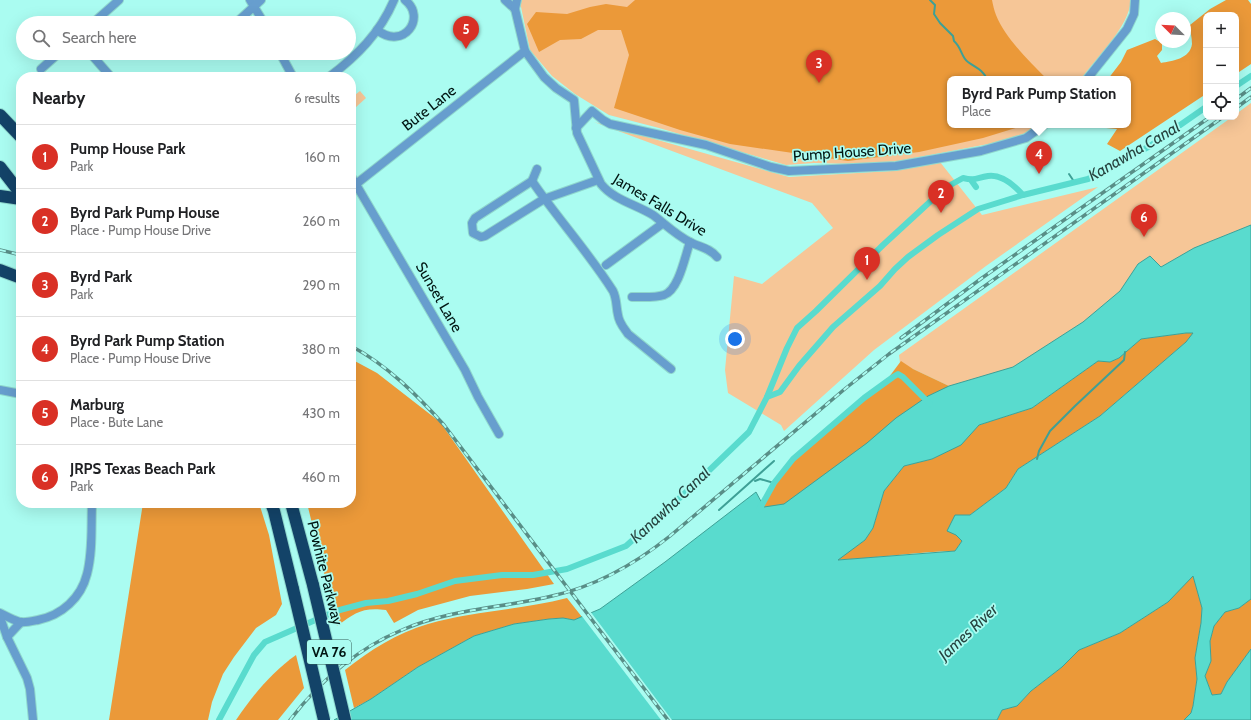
<!DOCTYPE html>
<html lang="en">
<head>
<meta charset="utf-8">
<style>
  body { margin:0; font-family:Cabin,sans-serif; background:#f2f2f2; color:#202124 }
  .controls { position:absolute; right:12px; top:12px; display:grid; overflow:hidden; border-radius:8px; box-shadow:0 4px 16px #0002 }
  .controls button { width:36px; height:36px; display:grid; place-items:center; padding:0; border:0; border-bottom:1px solid #e0e0e0; background:#fff; color:#202124; font:20px sans-serif }
  .compass { position:absolute; left:1155px; top:12px; width:36px; height:36px; border-radius:50%; background:#fff; box-shadow:0 4px 16px #0002; rotate:294deg }
  .you { position:absolute; left:735px; top:339px; width:14px; height:14px; margin:-10px; border:3px solid #fff; border-radius:50%; background:#1a73e8; box-shadow:0 0 0 6px #1a73e833 }
  .badge { display:grid; place-items:center; width:26px; height:26px; border-radius:50%; background:#d93025; color:#fff; font-size:13px; font-weight:700 }
  .pin { position:absolute; translate:-50% -33px; filter:drop-shadow(0 1px 2px #0008) }
  .pin::after { content:''; position:absolute; top:21px; width:14px; height:12px; background:inherit; clip-path:polygon(0 0,100% 0,50% 100%) }
  .popup { position:absolute; left:947px; top:76px; width:184px; height:52px; box-sizing:border-box; display:grid; place-content:center; border-radius:8px; background:#fff; filter:drop-shadow(0 1px 3px #0005); font-size:13px; white-space:nowrap; color:#757577 }
  .popup b { font-size:15px; color:#202124 }
  .popup::after { content:''; position:absolute; left:50%; top:100%; margin-left:-8px; border:8px solid transparent; border-top-color:#fff }
  .list { margin:0; padding:0; list-style:none }
  h2 { display:flex; justify-content:space-between; align-items:center; height:52px; margin:0; padding:0 16px; font-size:17px }
  h2 small { font-size:13px; font-weight:400; color:#757577 }
  .list li { display:grid; grid-template-columns:26px 1fr auto; gap:12px; align-items:center; box-sizing:border-box; height:64px; padding:0 16px; border-top:1px solid #e0e0e0 }
  .list b { display:block; font-size:15px; white-space:nowrap }
  .list p { margin:0; font-size:13px; white-space:nowrap; color:#757577 }
  .list em { font-size:13px; font-style:normal; color:#757577 }
  .icon { flex:none; width:22px; height:22px; fill:none; stroke:currentColor; stroke-width:2; stroke-linecap:round; stroke-linejoin:round }
  .map { position:relative; flex:none; width:1251px; height:720px; overflow:hidden }
  .search { position:absolute; background:#fff; box-shadow:0 4px 16px #0002; left:16px; top:16px; width:340px; height:44px; display:flex; align-items:center; gap:10px; box-sizing:border-box; padding:0 14px; border-radius:22px; color:#757577; font-size:15px }
  .panel { position:absolute; background:#fff; box-shadow:0 4px 16px #0002; left:16px; top:72px; width:340px; height:436px; border-radius:16px }
  .map>svg:first-child { display:block }
  .green { fill:#f6c697 }
  .forest { fill:#eb9939 }
  .water { fill:#59dbce; stroke:#3ea096; fill-rule:evenodd }
  .pier { fill:#aafcf1 }
  .lines { fill:none; stroke-linecap:round; stroke-linejoin:round }
  .stream { stroke:#3ea096; stroke-width:2 }
  .canal { stroke:#59dbce; stroke-width:6 }
  .minor-casing { stroke:#8fd7cd; stroke-width:10 }
  .highway-casing { stroke:#8fd7cd; stroke-width:14 }
  .minor { stroke:#679ece; stroke-width:8 }
  .highway { stroke:#134368; stroke-width:12 }
  .rail-casing { stroke:#598e87; stroke-width:3.5 }
  .rail { stroke:#aafcf1; stroke-width:2; stroke-dasharray:6; stroke-linecap:butt }
  .highway-bridge-casing { stroke:#8fd7cd; stroke-width:14; stroke-linecap:butt }
  .highway-bridge { stroke:#134368; stroke-width:12 }
  .labels { text-anchor:middle; dominant-baseline:central; stroke-width:3.5; stroke-linejoin:round; paint-order:stroke }
  .shield { fill:#aafcf1; stroke:#335a55; stroke-width:1 }
  .shield-label { font-size:14px; font-weight:bold; fill:#001512 }
  .street-label { font-size:15px; fill:#001512; stroke:#aafcf1 }
  .water-label { font-size:16px; font-style:italic; fill:#26433f; stroke:#aafcf1 }
</style>
</head>
<body>
<div class="map">
<svg width="1251" height="720" viewBox="0 0 1251 720">
  <rect width="100%" height="100%" fill="#aafcf1"/>
  <g class="green">
    <path d="M510,0H1131C1129,27 1097,57 1081,79H950V125H1037L1028,132L1004,141L893,162L852,164L814,163L786,165L659,128L609,115L575,94L552,76L530,50L521,7Z"/>
    <path d="M360,91L366,98L355,108L351,103V98Z"/>
    <path d="M1251,103V225L1194,248L1161,267L1150,256L1138,264L1120,291L1083,322L1010,369L949,386L900,363L899,355L1232,117H1236V114Z"/>
    <path d="M594,122L789,177L892,171L940,162L982,215L1098,187L986,266L874,350L784,431L781,425L728,393L725,370L734,276L762,284L833,228L812,203Z"/>
  </g>
  <g class="forest">
    <path d="M635,0H992C993,5 994,10 996,15C1005,38 1030,62 1047,79H950V125H1025L983,138L919,152L848,161L730,144L680,130L614,108L629,55L621,30H598L581,39L560,40L539,52L527,24L536,12L567,14L590,7L606,4L627,7Z"/>
    <path d="M1226,0H1248L1251,4V64L1236,74V15H1206V94L1120,151L1107,144L1117,129L1106,128L1103,125H1128V79H1108L1121,62L1127,50L1155,39L1162,43V50L1157,56L1161,63C1172,61 1190,59 1192,44C1192,38 1190,31 1190,25L1210,9Z"/>
    <path d="M1186,333H1194L1186,342L1100,416L1018,469L1006,488L970,515L956,535L962,541L955,551C915,552 877,558 837,560L865,540L873,528L884,491L904,466L932,459L960,445L979,425L1032,408L1098,361L1110,362L1119,358L1141,339Z"/>
    <path d="M351,359L377,373L440,422L554,584L527,589L470,596L418,610L394,623L386,610C362,607 355,613 337,626L307,503H351Z"/>
    <path d="M901,361L913,369L949,386L936,400L799,500L754,516L778,476L794,457L855,405L886,381Z"/>
    <path d="M143,503H259L269,535L282,604L276,615L256,628L234,657L223,674L212,702L208,720H109Z"/>
    <path d="M1193,575L1202,608L1201,623L1195,658L1197,679L1193,706L1191,713L1184,720H997L1002,710L1017,706L1031,691L1062,667L1079,650L1120,633L1168,602Z"/>
    <path d="M567,598L582,617L574,620L563,618L549,619L514,624L474,636L418,667L371,699L354,708L345,670C370,650 397,633 428,624C473,611 521,610 567,598Z"/>
    <path d="M1251,599V649L1227,682L1221,694L1212,695L1205,676L1211,661L1210,641L1214,626L1225,612L1239,608Z"/>
    <path d="M296,655L304,688L278,720H236C253,695 272,672 296,655Z"/>
  </g>
  <path class="water" d="M1251,225V599L1239,608L1225,612L1214,626L1210,641L1211,661L1205,676L1212,695L1221,694L1227,682L1251,649V720H1184L1191,713L1193,706L1197,679L1195,658L1201,623L1202,608L1193,576L1168,602L1120,633L1079,650L1062,667L1031,691L1017,706L1002,710L997,720H334L371,699L418,667L474,636L514,624L549,619L563,618L574,620L600,609L665,562L756,492L764,507L784,504L867,443L896,418L928,396L949,386L1013,367L1083,322L1120,291L1138,264L1150,256L1161,267L1194,248ZM1186,333H1193L1186,342L1100,416L1018,469L1006,488L970,515H955L947,531L956,535L962,541L955,551L838,560L865,540L873,528L884,491L904,466L932,459L961,445L979,425L1032,408L1098,361L1110,362L1119,358L1141,339Z"/>
  <path class="pier" d="M590,611L672,720H661L581,615Z"/>
  <g class="lines">
    <g class="stream">
      <path d="M930,0L935,5L934,14L940,23L953,36L954,41C962,48 961,57 968,62C976,68 982,69 987,79"/>
      <path d="M1069,174L1075,183"/>
      <path d="M1037,459L1039,451L1050,431L1075,406L1124,360L1125,352"/>
      <path d="M755,481L760,479L774,483"/>
      <path d="M719,510L774,461"/>
    </g>
    <g class="canal">
      <path d="M1236,86L1251,76"/>
      <path d="M971,180L976,187"/>
      <path d="M767,397L780,392L799,366L833,327L880,286L895,269L908,257L938,235L978,209L1023,195"/>
      <path d="M759,510L774,483L793,459L864,398L893,377L898,374L903,377L930,404"/>
      <path d="M219,720L254,655L265,642L336,611L366,603L388,601L417,594L455,581L502,575H533L567,569L626,546L694,485L749,432L767,397L787,348L797,328L816,311L883,245L945,188L963,178C975,181 976,178 988,176C1002,174 1014,185 1023,195L1088,179L1150,146L1206,107"/>
    </g>
    <defs>
      <g id="minor">
        <path d="M250,0L264,23"/>
        <path d="M505,0L515,9"/>
        <path d="M517,0L515,9L525,51L544,77L556,88L574,100L577,133L601,184C614,200 635,204 653,215C665,224 676,235 690,242C699,247 710,248 717,257"/>
        <path d="M93,23L119,0"/>
        <path d="M236,23L261,0"/>
        <path d="M377,30C404,51 427,17 405,0"/>
        <path d="M90,53L111,77"/>
        <path d="M280,53L293,77"/>
        <path d="M41,69L59,53"/>
        <path d="M329,77C357,56 380,33 394,0"/>
        <path d="M1087,79L1127,29L1134,14L1135,0"/>
        <path d="M576,128L592,111L603,120L610,124L706,145L771,167L789,171L896,166L981,151L1026,138L1044,125"/>
        <path d="M351,176L465,370L478,397L499,434"/>
        <path d="M598,180L544,199L485,236L481,237L473,233L472,223L475,218L532,181C558,219 589,253 613,291C617,299 616,307 618,315C619,323 624,328 628,334L671,369"/>
        <path d="M532,181L537,169"/>
        <path d="M351,188L525,51"/>
        <path d="M606,265L662,224"/>
        <path d="M632,297C642,297 655,298 664,295C679,290 685,256 690,242"/>
        <path d="M0,390L21,394"/>
        <path d="M0,613C6,616 13,620 20,622C25,623 33,621 38,620C62,615 81,598 87,574C93,551 91,526 92,503"/>
        <path d="M0,617L7,637L27,678L30,689L33,720"/>
        <path d="M7,637L21,622"/>
      </g>
      <g id="highway">
        <path d="M0,115L21,137"/>
        <path d="M0,167L21,194"/>
        <path d="M0,196L21,199"/>
        <path d="M0,270L21,278"/>
        <path d="M271,503L274,511L293,589"/>
        <path d="M291,503L313,585"/>
      </g>
    </defs>
    <use href="#minor" class="minor-casing"/>
    <use href="#highway" class="highway-casing"/>
    <use href="#minor" class="minor"/>
    <use href="#highway" class="highway"/>
    <defs>
      <g id="rail">
        <path d="M1236,99L1251,88"/>
        <path d="M1236,108L1251,97"/>
        <path d="M0,250L21,255"/>
        <path d="M901,338L982,278L1210,117"/>
        <path d="M351,346C387,365 417,395 444,425L668,720"/>
        <path d="M290,720C320,681 356,649 402,630C449,609 503,608 552,596C597,586 635,564 670,536L846,388L889,354L1223,117"/>
      </g>
    </defs>
    <use href="#rail" class="rail-casing"/>
    <use href="#rail" class="rail"/>
    <defs>
      <g id="highway-bridge">
        <path d="M313,585L345,720"/>
        <path d="M293,589L324,720"/>
      </g>
    </defs>
    <use href="#highway-bridge" class="highway-bridge-casing"/>
    <use href="#highway-bridge" class="highway-bridge"/>
  </g>
  <g class="labels">
    <rect class="shield" x="307" y="640" width="44" height="24" rx="3"/>
    <g class="shield-label">
      <text x="329" y="652">VA 76</text>
    </g>
    <g class="street-label">
      <text transform="translate(429 108) rotate(-38)">Bute Lane</text>
      <text transform="translate(852 152) rotate(-4)">Pump House Drive</text>
      <text transform="translate(660 205) rotate(31)">James Falls Drive</text>
      <text transform="translate(439 297) rotate(60)">Sunset Lane</text>
      <text transform="translate(325 573) rotate(76)">Powhite Parkway</text>
    </g>
    <g class="water-label">
      <text transform="translate(1134 151) rotate(-30)">Kanawha Canal</text>
      <text transform="translate(670 505) rotate(-43)">Kanawha Canal</text>
      <text transform="translate(968 632) rotate(-43)">James River</text>
    </g>
  </g>
</svg>
<div class="controls">
<button>+</button>
<button>−</button>
<button><svg class="icon" aria-label="locate" viewBox="0 0 24 24"><circle cx="12" cy="12" r="6"/><path d="M12 2v4M12 18v4M2 12h4M18 12h4"/></svg></button>
</div>
<svg class="compass" viewBox="-18 -18 36 36"><path d="M0-13l5 13h-10z" fill="#e53935"/><path d="M0 13l5-13h-10z" fill="#757577"/></svg>
<div class="you"></div>
<div class="pin badge" style="left:867px;top:280px">1</div>
<div class="pin badge" style="left:941px;top:213px">2</div>
<div class="pin badge" style="left:819px;top:83px">3</div>
<div class="pin badge" style="left:1039px;top:174px">4</div>
<div class="popup"><b>Byrd Park Pump Station</b>Place</div>
<div class="pin badge" style="left:466px;top:49px">5</div>
<div class="pin badge" style="left:1144px;top:237px">6</div>
<div class="search"><svg class="icon" aria-label="search" viewBox="0 0 24 24"><circle cx="10" cy="10" r="6"/><path d="M15 15l6 6"/></svg>Search here</div>
<section class="panel">
<h2>Nearby<small>6 results</small></h2>
<ul class="list">
<li><span class="badge">1</span><div><b>Pump House Park</b><p>Park</p></div><em>160 m</em></li>
<li><span class="badge">2</span><div><b>Byrd Park Pump House</b><p>Place · Pump House Drive</p></div><em>260 m</em></li>
<li><span class="badge">3</span><div><b>Byrd Park</b><p>Park</p></div><em>290 m</em></li>
<li><span class="badge">4</span><div><b>Byrd Park Pump Station</b><p>Place · Pump House Drive</p></div><em>380 m</em></li>
<li><span class="badge">5</span><div><b>Marburg</b><p>Place · Bute Lane</p></div><em>430 m</em></li>
<li><span class="badge">6</span><div><b>JRPS Texas Beach Park</b><p>Park</p></div><em>460 m</em></li>
</ul>
</section>
</div>
</body>
</html>
